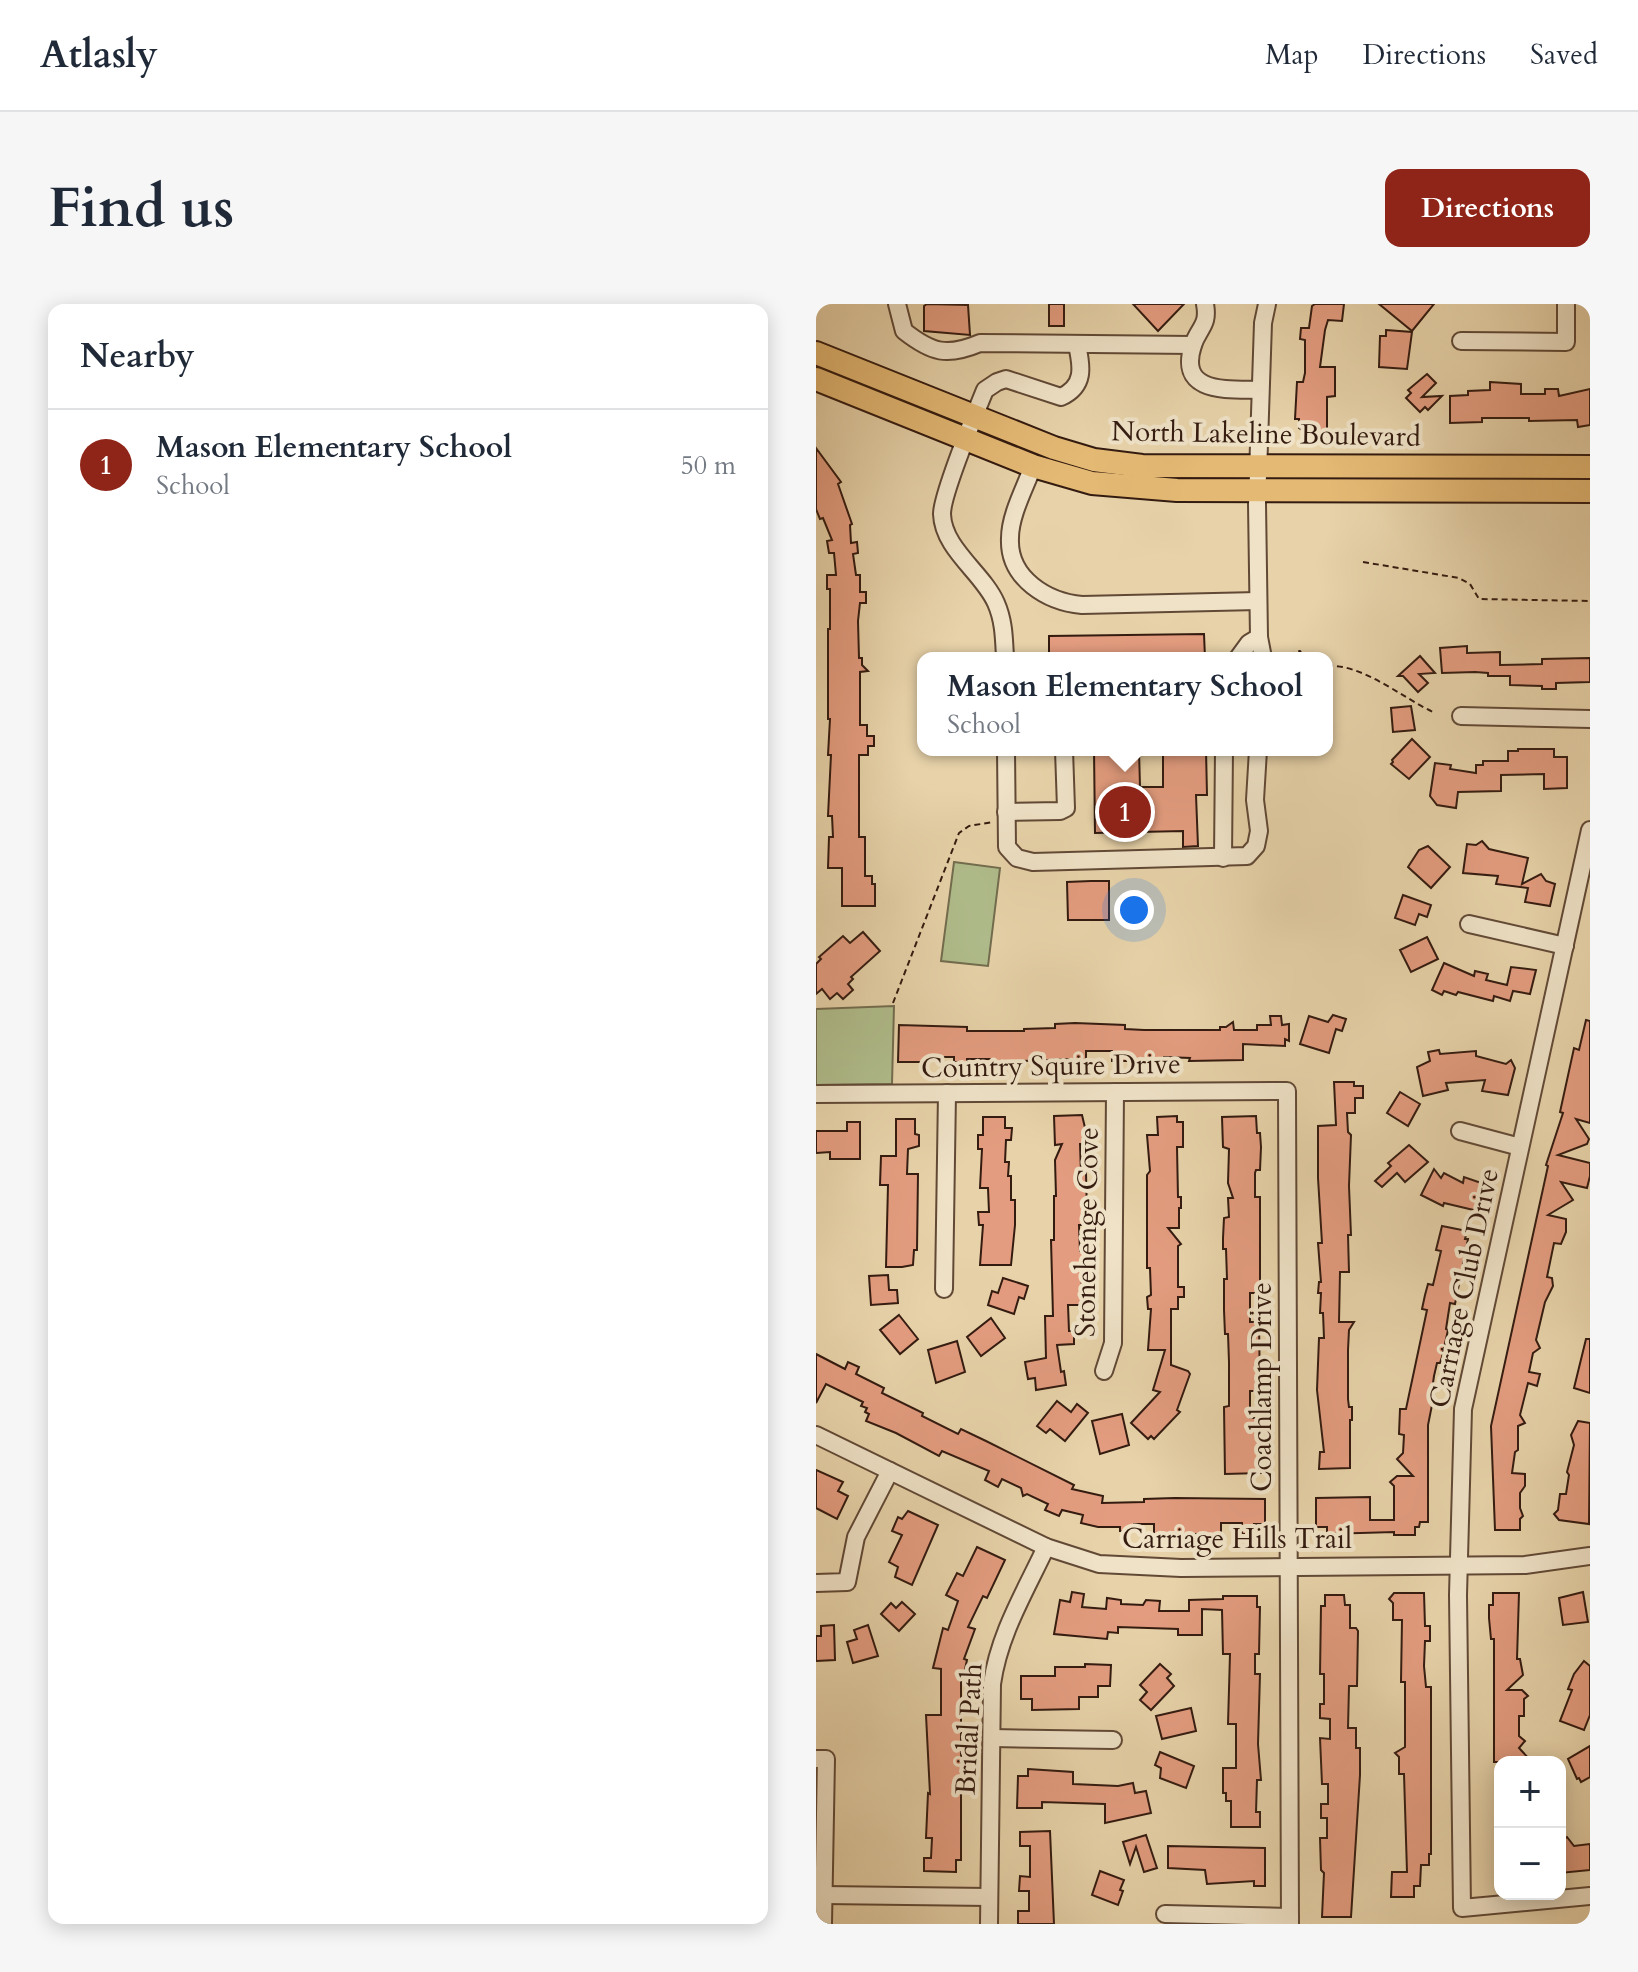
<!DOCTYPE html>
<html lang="en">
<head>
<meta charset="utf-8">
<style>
  body { margin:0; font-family:Cardo,serif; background:#f6f6f7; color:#1f2937 }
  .controls { position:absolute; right:24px; bottom:24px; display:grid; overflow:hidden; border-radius:16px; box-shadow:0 4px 20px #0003 }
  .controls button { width:72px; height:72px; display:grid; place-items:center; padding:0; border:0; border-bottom:2px solid #e0e1e3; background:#fff; color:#1f2937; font:40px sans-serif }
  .you { position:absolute; left:318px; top:606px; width:28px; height:28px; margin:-20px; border:6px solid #fff; border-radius:50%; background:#1a73e8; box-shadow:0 0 0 12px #1a73e833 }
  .badge { display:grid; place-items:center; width:52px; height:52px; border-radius:50%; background:#8f2418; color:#fff; font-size:26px; font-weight:700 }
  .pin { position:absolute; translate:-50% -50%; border:4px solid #fff; box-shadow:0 2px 8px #0006 }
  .popup { position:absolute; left:101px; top:348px; width:416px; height:104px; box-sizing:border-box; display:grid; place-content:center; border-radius:16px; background:#fff; filter:drop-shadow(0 2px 6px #0005); font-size:26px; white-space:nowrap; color:#747a83 }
  .popup b { font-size:30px; color:#1f2937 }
  .popup::after { content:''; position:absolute; left:50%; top:100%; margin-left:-16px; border:16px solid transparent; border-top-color:#fff }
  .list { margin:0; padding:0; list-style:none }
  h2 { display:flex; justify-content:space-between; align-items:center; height:104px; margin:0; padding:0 32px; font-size:34px }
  h2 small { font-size:26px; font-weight:400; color:#747a83 }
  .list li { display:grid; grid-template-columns:52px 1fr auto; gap:24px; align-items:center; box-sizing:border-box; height:112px; padding:0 32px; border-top:2px solid #e0e1e3 }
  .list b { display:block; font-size:30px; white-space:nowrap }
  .list p { margin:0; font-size:26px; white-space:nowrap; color:#747a83 }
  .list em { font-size:26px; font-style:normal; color:#747a83 }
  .map { position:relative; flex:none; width:774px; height:1620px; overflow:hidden; border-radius:16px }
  header { display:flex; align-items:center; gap:48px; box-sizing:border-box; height:112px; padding:0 40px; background:#fff; border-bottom:2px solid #e0e1e3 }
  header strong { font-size:38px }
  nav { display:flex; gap:44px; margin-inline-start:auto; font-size:28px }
  .intro { display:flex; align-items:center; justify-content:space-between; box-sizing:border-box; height:192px; padding:0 48px }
  h1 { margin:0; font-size:56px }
  .button { padding:20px 36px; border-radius:16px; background:#8f2418; color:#fff; font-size:28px; font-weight:700 }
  main { display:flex; gap:48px; padding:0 48px }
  aside { flex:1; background:#fff; border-radius:16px; box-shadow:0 4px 20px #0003 }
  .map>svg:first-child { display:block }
  .green { fill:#b0bd8c; stroke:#726c4e; stroke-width:2 }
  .building { fill:#e39c7f; stroke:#341b10; stroke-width:2 }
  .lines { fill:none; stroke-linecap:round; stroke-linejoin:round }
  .minor-casing { stroke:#614936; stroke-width:20 }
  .major-casing { stroke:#341b10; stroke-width:26 }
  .path { stroke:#341b10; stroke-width:2; stroke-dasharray:6 4; stroke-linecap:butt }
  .minor { stroke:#efe2c7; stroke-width:16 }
  .major { stroke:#e4b974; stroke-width:22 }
  .labels { text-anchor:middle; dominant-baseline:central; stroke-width:8; stroke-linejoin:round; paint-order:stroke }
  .street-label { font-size:28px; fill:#341b10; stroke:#efe2c7 }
</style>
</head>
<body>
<header>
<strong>Atlasly</strong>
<nav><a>Map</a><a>Directions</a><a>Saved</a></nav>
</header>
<div class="intro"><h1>Find us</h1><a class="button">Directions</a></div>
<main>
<aside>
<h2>Nearby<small></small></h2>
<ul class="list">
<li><span class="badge">1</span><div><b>Mason Elementary School</b><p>School</p></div><em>50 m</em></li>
</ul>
</aside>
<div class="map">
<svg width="774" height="1620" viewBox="0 0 774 1620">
  <rect width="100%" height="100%" fill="#e7d2a9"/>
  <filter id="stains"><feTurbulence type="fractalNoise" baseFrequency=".0025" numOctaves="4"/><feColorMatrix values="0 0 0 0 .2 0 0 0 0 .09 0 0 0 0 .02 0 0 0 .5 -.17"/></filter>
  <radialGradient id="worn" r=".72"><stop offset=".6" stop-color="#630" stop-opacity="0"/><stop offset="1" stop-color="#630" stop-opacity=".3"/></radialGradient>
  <g class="green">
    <path d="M138,558L184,564L172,662L125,657Z"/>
    <path d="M78,702L76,780L0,781V705Z"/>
  </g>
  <g class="building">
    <path d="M111,0L152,1L154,31L108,27V2Z"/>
    <rect x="233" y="0" width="15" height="22"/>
    <path d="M317,0H368L342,27Z"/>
    <path d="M499,0H528L526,17L512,16L509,26L504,63H519V92L511,93V133H489V128L483,124V115H479L481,78H487L489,69V36L484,35L485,24H493L496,2Z"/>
    <path d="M563,0H618L596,27Z"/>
    <path d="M570,26L596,28L591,65L563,63L564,32H570Z"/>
    <path d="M611,70L620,79L606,93L626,92L612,106L609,103L604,108L590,94L595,89L592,86Z"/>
    <path d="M674,78L705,80V90H729V85H742L743,92L774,85V121L762,123L761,116L713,117V114H666V118L634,119V92L652,91V87L674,86Z"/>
    <path d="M0,144L25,178L22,180L36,220L34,221L35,239L41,238L42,249L37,250L40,271H44V288H50V299H44L42,317L43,354H46V361L52,367L44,368V421H51V432H58V442H52V451H43V533H49V572H56V580H59V602H26V564H12L13,533H17L16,512H12L15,451H12L14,415H12V325H14V285H11V271H20L18,249H13L11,237L16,236L7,214L4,215L0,205Z"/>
    <path d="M388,330L389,354H233V332Z"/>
    <path d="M651,342V349L684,348V361L726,360V355L774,354V378L740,379V385H726V382L694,381V372H672V369L659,368L626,369L624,344Z"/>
    <path d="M604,352L619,369L603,370L612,379L602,388L587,372H582Z"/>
    <path d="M595,402L599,426L577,428L575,404Z"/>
    <path d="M596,435L614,453L593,475L575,460L577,458L576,456Z"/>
    <path d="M702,445H738V453H751V484L728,485V470L685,471V487L642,488L640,504L621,501L614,492L619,459L635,461L634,465L660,469V461H667V457H692V447H702Z"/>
    <path d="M278,446H323L324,483H347V446H390L391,491H380L382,542L367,543V527L279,529Z"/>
    <path d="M666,537L673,545L712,554L706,580L725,570L730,577L739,580L734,602L709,598L712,584L680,580L682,572L647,569L651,540L660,541Z"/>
    <path d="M612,542L634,563L615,584L592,563L603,546Z"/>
    <path d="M275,577H293V616H252L251,578Z"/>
    <path d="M587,591L615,601L611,613L603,610L599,621L579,614Z"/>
    <path d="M47,628L64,647L35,673L37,675L32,680L37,686L27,695L21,689L14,695L6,685L0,690V660L5,655L3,653L27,632L34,639Z"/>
    <path d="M611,633L622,655L595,668L584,646Z"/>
    <path d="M628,659L658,672L659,667L672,670L670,676L691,681L695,663L720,666L714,690L697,687L694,697L678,692L677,697L642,688L640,691L628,687L626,691L616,686Z"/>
    <path d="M517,711L530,715L526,727L520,725L513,749L484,740L493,712L512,718Z"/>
    <path d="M454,712H465L466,721L473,720V737L469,735V742L427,740V756L373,757L374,754L348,753V757H296V747H270V757H256V755L178,758L174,755H151V758H138V753H114V758H82L83,721L151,723V727H208V725L239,724V720L259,719L309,721V725L328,726H404V723H410L417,718L418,726H441V721H455Z"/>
    <path d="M770,716L774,717V819L760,815L773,835L771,840L742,851L774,859V872L771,884L745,878L757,896L732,911L750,915V928L745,940L738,939L731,973L736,974L737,982L729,998L720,1036L724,1044L717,1049L713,1068L724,1070L721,1082L712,1079L704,1111L709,1119L702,1122V1146L699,1148L696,1169L709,1170V1182L704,1189V1204L707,1212L704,1215V1226H679L675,1122L732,862L730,861L747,809L744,808L758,744L763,746Z"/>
    <path d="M623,746L624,750L660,747V752L690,760L695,756L699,764L692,791L666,787L669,776L630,779L632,786L607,792L601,763L614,757L612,748Z"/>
    <path d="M518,778H538V782H547V794H539V809H531L532,828L535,831L533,882L535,931H532L533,968H524L523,1018H538L533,1026L532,1046V1095L533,1103H536V1116H534V1164L503,1165L504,1148H508L501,1086L503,1034H508L507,1009H504L505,989H502L503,978H505L502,939H506L502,874V822L520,821Z"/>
    <path d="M584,788L604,800L592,822L571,809Z"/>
    <path d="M266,811L270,828L271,840H264L265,869H270L271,909L268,910V921H263L264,947H271V961H265L266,987H271V1001H252L253,1027H258V1040L241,1041L245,1068L248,1067L250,1081L220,1086L219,1074L212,1075L209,1058L230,1054L229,1012H237L235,936H238V892H240L239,856L246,840L239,841L238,812Z"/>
    <path d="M361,812V818H367V843H361L362,893H365V904H363V924H352L365,940L362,942V983H368V993H362V1005H355V1061L372,1067L374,1070L361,1106L364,1108L338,1135L335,1132L332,1135L315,1119L344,1088L337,1086L349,1046H332L335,1005H332L331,993L335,991L334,964H331V871L334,867L331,831H342L341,813Z"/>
    <path d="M440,812L441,829H444L445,843L444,866H440L439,869V893H444V989H434V1018H443L444,1087H434V1114H444L445,1169L409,1170L408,1103L413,1102V1058L412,1030H409L408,1006V975H411L410,945H407V934L408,914L413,913L412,894H417L412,879L413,845L407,843L406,813Z"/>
    <path d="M167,813H189V824H196L195,836H190L189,858H193L192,872H195V896H199V921L195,961H164L167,921H163L162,908H173L172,884H164L166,845H162V831H167Z"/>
    <path d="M80,815H99V830L103,831V842L92,845L91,870H102L101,946H98L97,961L86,963H70L72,881H64L65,852H80Z"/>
    <path d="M31,818H44V855H14V848L0,849V827H31Z"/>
    <path d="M593,841L612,858L589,878L581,869L566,883L559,877L575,862L572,859Z"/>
    <path d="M618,865L625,874L628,869L647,879L648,873L671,881L666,908L628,899L627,902L605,891Z"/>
    <path d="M626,922L651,927L649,935H652L639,1000L634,999L630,1025L632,1026L626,1053L624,1059H621L618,1072L616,1086H619L612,1121V1218H604L603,1223H599V1231H578V1228L511,1230V1223H500V1194L554,1193V1216H578V1182L574,1178L581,1172H597L581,1155L587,1149L588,1131L583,1130L584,1105H590L611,1006L606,1005L609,991L612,980L617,981L625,947L620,946Z"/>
    <path d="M72,971L73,986H81L82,999L55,1001L53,972Z"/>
    <path d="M187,974L212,982L208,995L203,993L198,1010L172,1001L176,987L182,989Z"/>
    <path d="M83,1011L102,1035L84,1050L64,1026Z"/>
    <path d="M175,1014L189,1034L165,1052L151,1033Z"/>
    <path d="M770,1035H774V1089L758,1084Z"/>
    <path d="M141,1037L149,1068L120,1079L112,1046Z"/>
    <path d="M0,1050L29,1065L32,1058L43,1063L40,1070L68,1084L66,1089L107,1109L106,1112L142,1130L145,1125L170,1137L258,1181L256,1185L287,1192L286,1199L328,1198V1195L359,1194L449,1195V1220H438V1230H426V1219H405V1230H338V1220H318V1227H304V1223H282L265,1219L267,1211L246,1206L243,1212L229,1206L232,1200L211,1190L207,1192L205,1184L186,1175L182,1183L169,1176L173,1167L126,1147L123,1152L80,1129L50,1117L53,1110L49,1108L51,1104L45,1102L47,1098L10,1080L0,1099Z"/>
    <path d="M241,1097L255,1108L261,1100L272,1109L249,1137L234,1125L230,1129L221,1122Z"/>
    <path d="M306,1110L313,1141L284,1150L276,1117Z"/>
    <path d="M762,1117L774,1119L773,1220L743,1216L738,1210L742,1206L744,1190H750L753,1171L751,1168L758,1141L755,1131Z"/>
    <path d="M0,1166L27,1178L22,1187L32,1192L21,1215L0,1204Z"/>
    <path d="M92,1207L122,1221L96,1281L79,1273L82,1263L73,1258L86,1231L76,1227L82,1213L86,1215Z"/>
    <path d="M161,1243L189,1256L171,1294L167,1292L152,1323L159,1325L148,1355L151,1356L148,1370L145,1369V1556H140V1568L108,1567V1554H115L116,1534H110L112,1489L114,1490L110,1411H125V1365L117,1364L127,1324L132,1326L142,1297L130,1291L141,1269L147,1272Z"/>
    <path d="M256,1288L268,1290L266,1303L290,1305L291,1294L305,1296V1300L327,1301L330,1296L344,1297L343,1307H373V1296L407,1295V1292H441V1303H444L443,1350H439V1370H444L442,1440L445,1476H441L440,1508H444V1523H415V1497H410V1489H407V1464H420V1420H412L414,1350H407L406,1306L386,1305V1331H362V1325L302,1323V1329L292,1328L291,1335L238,1330L244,1296L254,1298Z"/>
    <path d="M767,1288L772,1318L747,1321L743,1294Z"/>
    <path d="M578,1289H608L609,1322H614V1337H609L608,1362L610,1383H615V1550H613V1561H605L604,1582H598V1593H575L576,1568H591L588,1470H583V1453L579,1449L589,1443V1378H585L586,1316H577V1299L573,1295Z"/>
    <path d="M677,1289H703L701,1355H704L707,1371L691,1386H706L712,1392L708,1395V1412H703V1432L709,1437L703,1444L716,1458H678V1335H675L673,1314V1301H677Z"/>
    <path d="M509,1291H528L529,1301H534V1324H540L542,1327L541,1382H533L532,1424H540V1444H544V1471L535,1613H506L508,1569L505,1566L504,1534H511V1514H505V1500H512V1480H506L504,1434L514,1435V1415L504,1414V1400H508V1370H504L505,1302H509Z"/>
    <path d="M86,1298L99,1310L83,1327L65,1310L75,1299L80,1304Z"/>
    <path d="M18,1321L19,1356L0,1357V1332H5V1322Z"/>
    <path d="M52,1321L62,1352L37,1359L31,1338L41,1335L38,1326Z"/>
    <path d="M768,1357L774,1362V1411L768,1426L744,1417L756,1386L752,1385L758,1370Z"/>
    <path d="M269,1360L295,1361L294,1382H282V1393H263V1405L216,1406V1395H205V1372H239V1363H269Z"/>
    <path d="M344,1360L355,1370L351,1374L358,1382L335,1406L324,1396L331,1388L324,1381Z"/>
    <path d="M375,1404L380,1427L346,1435L340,1412Z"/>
    <path d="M774,1442V1473L765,1478L763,1474L761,1475L752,1455Z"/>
    <path d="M344,1448L378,1462L370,1484L344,1474L345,1464L339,1461Z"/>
    <path d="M212,1465L257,1468V1480L302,1482L317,1479L319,1489L330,1487L335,1509L289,1519V1500L226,1498V1504H201L202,1472H212Z"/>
    <path d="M234,1527L238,1620H202V1607H213V1587H203L204,1572L214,1573V1542H204V1528Z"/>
    <path d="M330,1531L341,1564L328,1568L320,1543L314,1560L307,1538Z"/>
    <path d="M751,1533L758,1542L774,1540V1566L744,1569V1538Z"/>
    <path d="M352,1542L449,1544V1582H438V1577L391,1580L389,1566L352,1564Z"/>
    <path d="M284,1567L308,1576L304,1586L307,1587L302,1601L276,1591Z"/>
  </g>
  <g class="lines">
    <defs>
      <g id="minor">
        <path d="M81,0L88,27C116,49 131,53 164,39L377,41"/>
        <path d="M389,0C393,22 383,23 377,41C361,91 413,85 444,86"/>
        <path d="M645,37L750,38V0"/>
        <path d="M217,162C209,184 194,211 194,234C192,275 232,298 266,301L442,297"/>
        <path d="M189,354C188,335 188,317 180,299C167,269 127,245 126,210C126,190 160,108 169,86L181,78L190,75L245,93C269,82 266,63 261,41"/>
        <path d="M422,354L433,339L443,333"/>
        <path d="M447,354L443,333L441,200L447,19L451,0"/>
        <path d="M645,412L774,415"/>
        <path d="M190,446L191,543L201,554L217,558L431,552L440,542L443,527L439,496L442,446"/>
        <path d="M190,508L244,507L250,504L248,446"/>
        <path d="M774,526L647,1105L642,1291L646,1604L774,1592"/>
        <path d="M407,554L408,446"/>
        <path d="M653,620L749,642"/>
        <path d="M0,790L471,787L474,1620"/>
        <path d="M644,827L704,843"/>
        <path d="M128,985L131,789"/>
        <path d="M288,1067L297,1039L299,788"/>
        <path d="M0,1131L230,1243L283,1260L365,1264L709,1261L774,1252"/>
        <path d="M0,1279L31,1278L40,1233L74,1167"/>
        <path d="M176,1434L297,1436"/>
        <path d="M0,1455H10L7,1620"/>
        <path d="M7,1591L173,1593"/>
        <path d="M349,1610L474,1613"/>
        <path d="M173,1620L176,1380C183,1330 209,1288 230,1243"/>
      </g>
      <g id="major">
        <path d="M0,49L238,144L278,156L326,162L774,163"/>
        <path d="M0,75L217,162L276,179L361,186L774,187"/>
      </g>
    </defs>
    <use href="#minor" class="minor-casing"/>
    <use href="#major" class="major-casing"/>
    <g class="path">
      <path d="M547,258L643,274L654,280L663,295L774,297"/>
      <path d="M463,353L484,347L488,354"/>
      <path d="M511,362C545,359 587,394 617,408"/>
      <path d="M77,699L143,529L153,522L177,518"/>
    </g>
    <use href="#minor" class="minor"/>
    <use href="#major" class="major"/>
  </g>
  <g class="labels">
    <g class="street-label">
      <text transform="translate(450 130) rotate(1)">North Lakeline Boulevard</text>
      <text transform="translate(235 762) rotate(-1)">Country Squire Drive</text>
      <text transform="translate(271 928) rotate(-89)">Stonehenge Cove</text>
      <text transform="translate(648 984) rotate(-78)">Carriage Club Drive</text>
      <text transform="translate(446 1083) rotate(-90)">Coachlamp Drive</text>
      <text x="421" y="1235">Carriage Hills Trail</text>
      <text transform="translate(153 1425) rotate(-87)">Bridal Path</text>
    </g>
  </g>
  <rect width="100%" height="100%" filter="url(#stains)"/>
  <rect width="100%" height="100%" fill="url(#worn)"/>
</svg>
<div class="controls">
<button>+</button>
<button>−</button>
</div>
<div class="you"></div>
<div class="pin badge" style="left:309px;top:508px">1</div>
<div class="popup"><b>Mason Elementary School</b>School</div>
</div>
</main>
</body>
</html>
